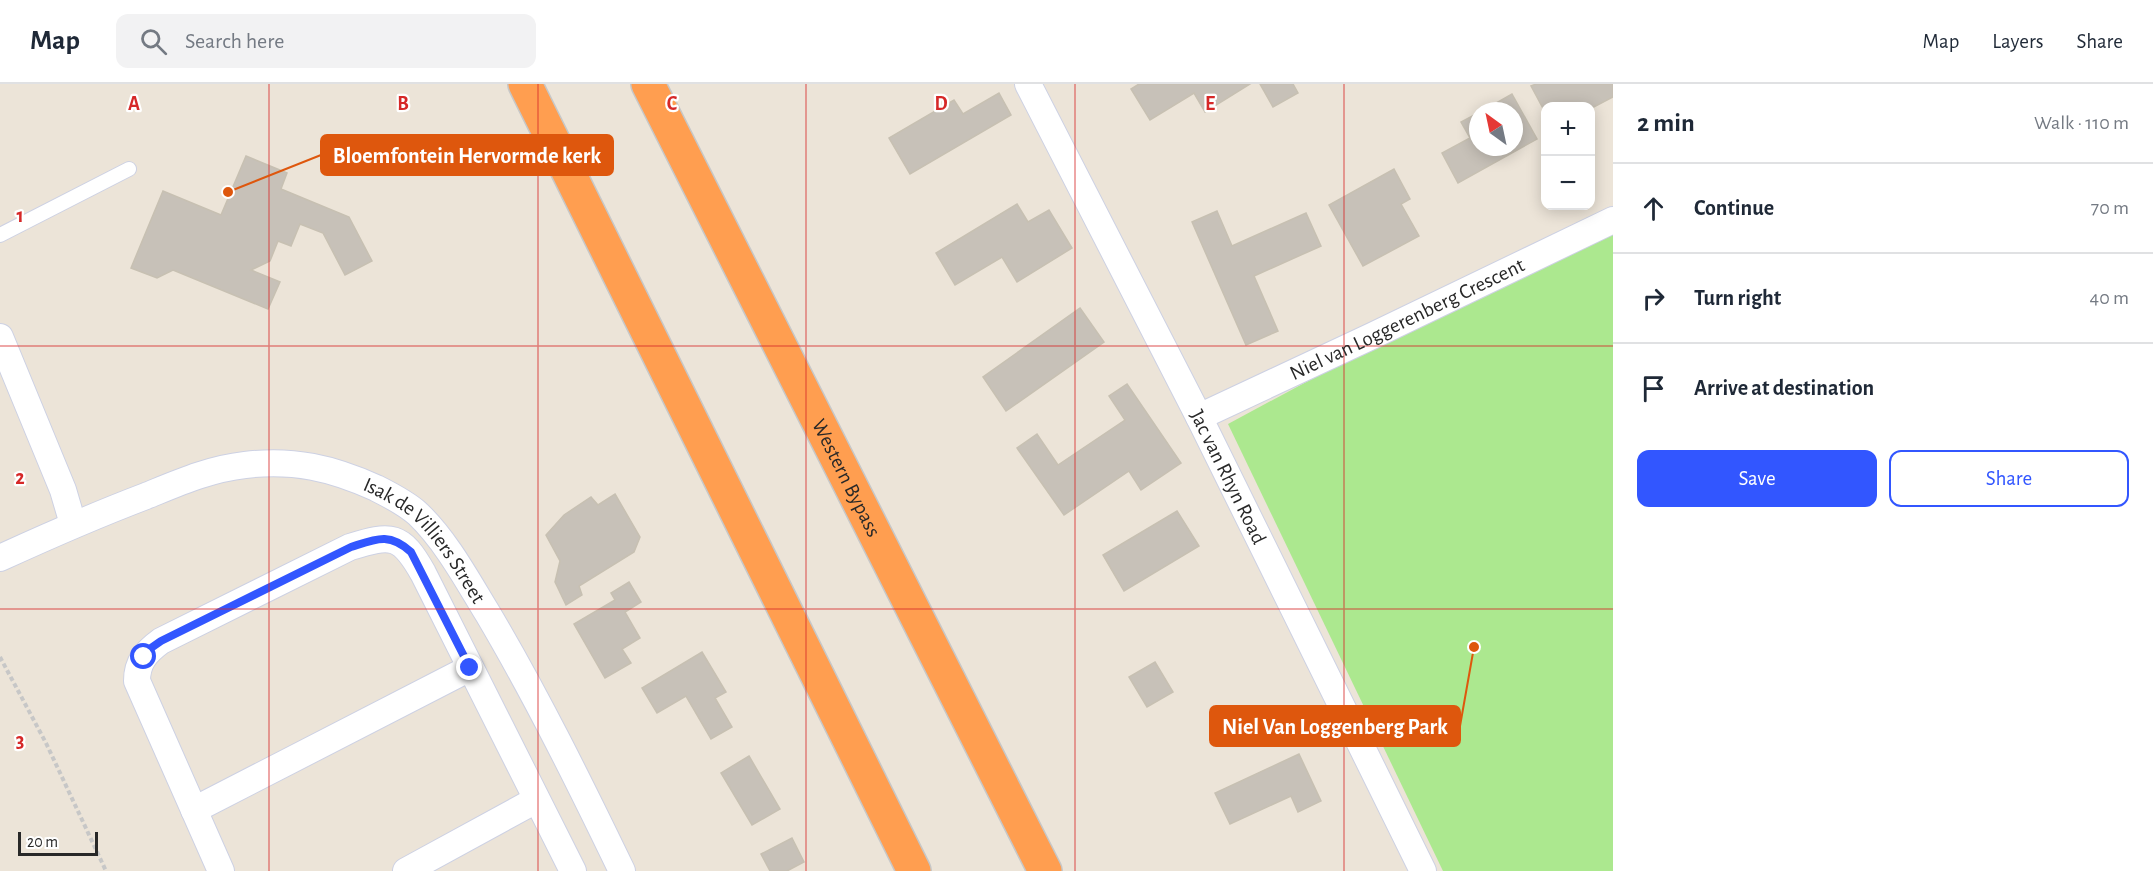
<!DOCTYPE html>
<html lang="en">
<head>
<meta charset="utf-8">
<style>
  body { margin:0; font-family:"Alegreya Sans",sans-serif; background:#f2f2f3; color:#1f2937 }
  .controls { position:absolute; right:18px; top:18px; display:grid; overflow:hidden; border-radius:12px; box-shadow:0 3px 15px #0003 }
  .controls button { width:54px; height:54px; display:grid; place-items:center; padding:0; border:0; border-bottom:2px solid #e0e1e3; background:#fff; color:#1f2937; font:30px sans-serif }
  .compass { position:absolute; left:1469px; top:18px; width:54px; height:54px; border-radius:50%; background:#fff; box-shadow:0 3px 15px #0003; rotate:327deg }
  .scale { position:absolute; left:18px; bottom:15px; width:80px; box-sizing:border-box; padding-left:6px; border:3px solid #282828; border-top:0; font-size:16px; line-height:21px; white-space:nowrap; color:#282828; -webkit-text-stroke:4px #fff; paint-order:stroke }
  .stop { position:absolute; width:18px; height:18px; margin:-14px; border:4px solid #3256ff; border-radius:50%; background:#fff }
  .stop.end { background:#3256ff; border-color:#fff; box-shadow:0 2px 6px #0008 }
  .list { margin:0; padding:0; list-style:none }
  h2 { display:flex; justify-content:space-between; align-items:center; height:78px; margin:0; padding:0 24px; font-size:26px }
  h2 small { font-size:20px; font-weight:400; color:#747a83 }
  .list li { display:grid; grid-template-columns:39px 1fr auto; gap:18px; align-items:center; box-sizing:border-box; height:90px; padding:0 24px; border-top:2px solid #e0e1e3 }
  .list b { display:block; font-size:22px; white-space:nowrap }
  .list em { font-size:20px; font-style:normal; color:#747a83 }
  .actions { display:flex; gap:12px; padding:18px 24px }
  .actions a { flex:1; padding:14px 0; border:2px solid #3256ff; border-radius:12px; text-align:center; font-size:21px; color:#3256ff }
  .actions .main { background:#3256ff; color:#fff }
  .icon { flex:none; width:33px; height:33px; fill:none; stroke:currentColor; stroke-width:2; stroke-linecap:round; stroke-linejoin:round }
  .map { position:relative; flex:none; width:1613px; height:787px; overflow:hidden }
  header { display:flex; align-items:center; gap:36px; box-sizing:border-box; height:84px; padding:0 30px; background:#fff; border-bottom:2px solid #e0e1e3 }
  header strong { font-size:28px }
  nav { display:flex; gap:33px; margin-inline-start:auto; font-size:21px }
  .search { width:420px; height:54px; background:#f2f2f3; display:flex; align-items:center; gap:15px; box-sizing:border-box; padding:0 21px; border-radius:12px; color:#747a83; font-size:22px }
  main { display:flex }
  aside { flex:1; background:#fff }
  .map>svg:first-child { display:block }
  .green { fill:#ace88f }
  .building { fill:#c7c1b8; stroke:#c7c0b2; stroke-width:1.5 }
  .lines { fill:none; stroke-linecap:round; stroke-linejoin:round }
  .lane-casing { stroke:#cdd1e3; stroke-width:16 }
  .street-casing { stroke:#cdd1e3; stroke-width:28 }
  .highway-casing { stroke:#c7c7c7; stroke-width:36 }
  .path { stroke:#c7c7c7; stroke-width:4; stroke-dasharray:4.5 3; stroke-linecap:butt }
  .lane { stroke:#fff; stroke-width:14 }
  .street { stroke:#fff; stroke-width:26 }
  .highway { stroke:#ff9e50; stroke-width:33 }
  .route { stroke:#3256ff; stroke-width:8 }
  .grid { fill:none; stroke:#d62828; stroke-width:1.5; stroke-opacity:0.55 }
  .labels { text-anchor:middle; dominant-baseline:central; stroke-width:4.5; stroke-linejoin:round; paint-order:stroke }
  .street-label { font-size:21px; fill:#282828; stroke:#fff }
  .grid-label { font-size:20px; text-anchor:middle; font-weight:bold; fill:#d62828; stroke:#fff; stroke-width:4.5; stroke-linejoin:round; paint-order:stroke }
  .leader { fill:none; stroke:#de570d; stroke-width:2 }
  .callout-dot { fill:#de570d; stroke:#fff; stroke-width:2 }
  .callout { fill:#de570d; stroke:#de570d; stroke-width:2 }
  .callout-label { font-size:22px; text-anchor:middle; font-weight:bold; fill:#fff }
</style>
</head>
<body>
<header>
<strong>Map</strong>
<div class="search"><svg class="icon" aria-label="search" viewBox="0 0 24 24"><circle cx="10" cy="10" r="6"/><path d="M15 15l6 6"/></svg>Search here</div>
<nav><a>Map</a><a>Layers</a><a>Share</a></nav>
</header>
<main>
<div class="map">
<svg width="1613" height="787" viewBox="0 0 1613 787">
  <rect width="100%" height="100%" fill="#ece4d8"/>
  <path class="green" d="M1613,133V787H1443L1228,340Z"/>
  <g class="building">
    <path d="M1139,0H1250L1205,28L1194,9L1150,36L1131,5Z"/>
    <path d="M1260,0H1293L1298,9L1273,23Z"/>
    <path d="M1536,0H1613V13L1590,25V22H1546V30L1531,2Z"/>
    <path d="M999,9L1011,31L910,90L889,54L954,16L963,30Z"/>
    <path d="M1512,10L1537,55L1458,99L1442,69L1470,54L1461,38L1478,29V63H1514V27H1482Z"/>
    <path d="M246,72L287,89L281,105L349,133L372,177L345,191L323,149L300,140L291,162L278,157L270,177L251,186L280,198L268,225L173,186L157,194L131,184L163,107L221,131Z"/>
    <path d="M1394,85L1410,115L1401,120L1419,152L1363,182L1329,121Z"/>
    <path d="M1017,120L1028,138L1049,126L1072,164L1017,198L1002,173L955,201L936,169Z"/>
    <path d="M1217,127L1232,162L1306,129L1321,162L1254,192L1278,247L1246,261L1192,138Z"/>
    <path d="M1080,224L1104,258L1006,327L983,293Z"/>
    <path d="M1127,300L1181,379L1141,406L1129,387L1064,431L1017,364L1037,350L1058,381L1125,336L1109,312Z"/>
    <path d="M615,410L640,453L634,468L579,502L582,511L566,521L555,498L560,477L546,451L564,431L591,413L598,421Z"/>
    <path d="M1177,427L1199,462L1124,507L1103,471Z"/>
    <path d="M629,498L641,518L625,528L640,554L622,565L631,579L605,594L574,540L615,516L611,509Z"/>
    <path d="M702,568L726,608L715,614L732,643L711,655L686,612L657,629L642,604Z"/>
    <path d="M1155,578L1173,608L1147,623L1129,593Z"/>
    <path d="M1299,670L1321,717L1298,728L1291,712L1230,740L1215,709Z"/>
    <path d="M749,672L780,725L752,741L721,689Z"/>
    <path d="M792,754L804,778L787,787H770L761,770Z"/>
  </g>
  <g class="lines">
    <defs>
      <path id="lane" d="M0,151L129,85"/>
      <g id="street">
        <path id="s1" d="M1028,0L1199,333L1423,787"/>
        <path d="M0,253L63,406L73,440"/>
        <path id="s2" d="M1199,333L1372,252L1613,136"/>
        <path id="s3" d="M0,474C48,452 96,431 146,412C178,399 209,385 245,381C293,375 332,384 376,404C390,411 407,420 418,430C447,458 467,496 488,530C537,613 580,700 622,787"/>
        <path d="M194,726L470,584"/>
        <path d="M221,787L137,597C137,578 146,568 161,557L350,463C392,450 401,450 423,489L573,787"/>
        <path d="M406,787L536,716"/>
      </g>
      <g id="highway">
        <path d="M525,0L914,787"/>
        <path id="s4" d="M648,0L1045,787"/>
      </g>
    </defs>
    <use href="#lane" class="lane-casing"/>
    <use href="#street" class="street-casing"/>
    <use href="#highway" class="highway-casing"/>
    <path class="path" d="M0,573L46,659L106,787"/>
    <use href="#lane" class="lane"/>
    <use href="#street" class="street"/>
    <use href="#highway" class="highway"/>
  </g>
  <g class="lines">
    <path class="route" d="M144,573L151,564L161,557L351,463C376,455 389,448 411,468L470,584"/>
  </g>
  <path class="grid" d="M269,0V787M538,0V787M806,0V787M1075,0V787M1344,0V787M0,262H1613M0,525H1613"/>
  <g class="labels">
    <g class="street-label">
      <text stroke="none"><textPath href="#s2" startOffset="230">Niel van Loggerenberg Crescent</textPath></text>
      <text stroke="none"><textPath href="#s1" startOffset="441">Jac van Rhyn Road</textPath></text>
      <text stroke="none"><textPath href="#s4" startOffset="441">Western Bypass</textPath></text>
      <text stroke="none"><textPath href="#s3" startOffset="470">Isak de Villiers Street</textPath></text>
    </g>
  </g>
  <g class="grid-label">
    <text x="134" y="26">A</text>
    <text x="403" y="26">B</text>
    <text x="672" y="26">C</text>
    <text x="941" y="26">D</text>
    <text x="1210" y="26">E</text>
    <text x="20" y="138">1</text>
    <text x="20" y="400">2</text>
    <text x="20" y="663">3</text>
  </g>
  <path class="leader" d="M228 108L321 71M1474 563L1460 642"/>
  <g class="callout-dot">
    <circle cx="228" cy="108" r="6"/>
    <circle cx="1474" cy="563" r="6"/>
  </g>
  <g class="callout">
    <rect x="321" y="51" width="292" height="40" rx="6"/>
    <rect x="1210" y="622" width="250" height="40" rx="6"/>
  </g>
  <g class="callout-label">
    <text x="467" y="79">Bloemfontein Hervormde kerk</text>
    <text x="1335" y="650">Niel Van Loggenberg Park</text>
  </g>
</svg>
<div class="controls">
<button>+</button>
<button>−</button>
</div>
<svg class="compass" viewBox="-18 -18 36 36"><path d="M0-13l5 13h-10z" fill="#e53935"/><path d="M0 13l5-13h-10z" fill="#747a83"/></svg>
<div class="scale">20 m</div>
<div class="stop" style="left:144px;top:573px"></div>
<div class="stop end" style="left:470px;top:584px"></div>
</div>
<aside>
<h2>2 min<small>Walk · 110 m</small></h2>
<ul class="list">
<li><svg class="icon" aria-label="ahead" viewBox="0 0 24 24"><path d="M12 20V5M6 11l6-6 6 6"/></svg><div><b>Continue</b></div><em>70 m</em></li>
<li><svg class="icon" aria-label="right" viewBox="0 0 24 24"><path d="M7 20v-9h11M14 6l5 5-5 5"/></svg><div><b>Turn right</b></div><em>40 m</em></li>
<li><svg class="icon" aria-label="arrive" viewBox="0 0 24 24"><path d="M6 21V4h12l-3 4 3 4H6"/></svg><div><b>Arrive at destination</b></div></li>
</ul>
<div class="actions"><a class="main">Save</a><a>Share</a></div>
</aside>
</main>
</body>
</html>
